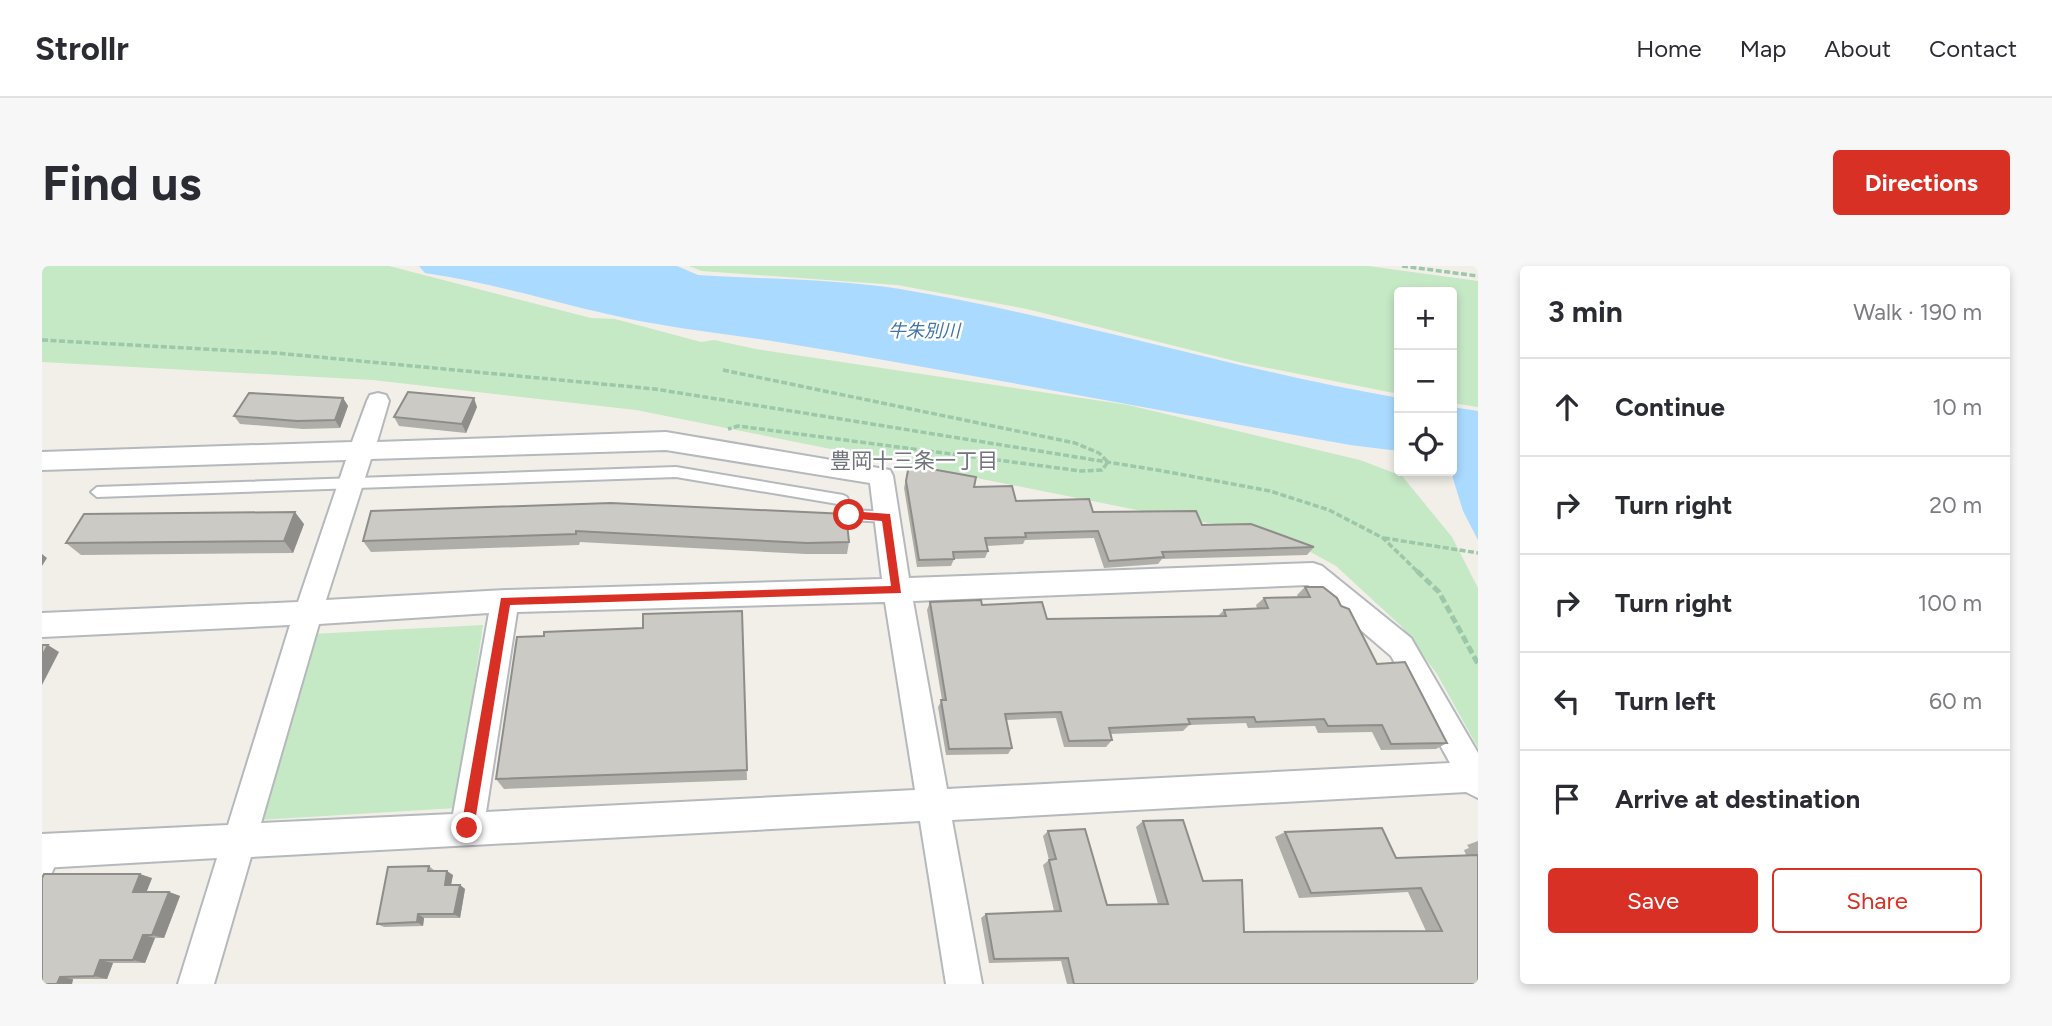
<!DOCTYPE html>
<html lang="en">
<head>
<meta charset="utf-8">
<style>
  body { margin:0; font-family:Figtree,"Noto Sans JP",sans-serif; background:#f7f7f7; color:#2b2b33 }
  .controls { position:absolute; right:21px; top:21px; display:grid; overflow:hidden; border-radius:7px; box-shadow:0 4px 10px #0003 }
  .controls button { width:63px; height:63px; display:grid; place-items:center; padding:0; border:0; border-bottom:2px solid #e1e1e2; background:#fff; color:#2b2b33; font:35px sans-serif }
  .stop { position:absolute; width:21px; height:21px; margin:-16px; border:5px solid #d93025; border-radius:50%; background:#fff }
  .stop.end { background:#d93025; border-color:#fff; box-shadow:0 2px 7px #0008 }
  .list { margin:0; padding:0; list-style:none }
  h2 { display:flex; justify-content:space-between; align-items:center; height:91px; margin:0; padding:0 28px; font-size:30px }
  h2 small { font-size:23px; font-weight:400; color:#7c7c81 }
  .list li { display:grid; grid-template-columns:46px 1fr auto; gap:21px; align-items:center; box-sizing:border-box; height:98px; padding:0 28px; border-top:2px solid #e1e1e2 }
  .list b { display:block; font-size:26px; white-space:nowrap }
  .list em { font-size:23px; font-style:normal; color:#7c7c81 }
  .actions { display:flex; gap:14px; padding:21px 28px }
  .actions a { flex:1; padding:16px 0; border:2px solid #d93025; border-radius:7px; text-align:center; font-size:24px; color:#d93025 }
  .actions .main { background:#d93025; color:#fff }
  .icon { flex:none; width:38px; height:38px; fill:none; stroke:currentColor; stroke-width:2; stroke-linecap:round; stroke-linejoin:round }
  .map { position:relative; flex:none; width:1436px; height:718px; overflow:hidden; border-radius:7px }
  header { display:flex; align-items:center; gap:42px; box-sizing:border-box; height:98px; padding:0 35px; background:#fff; border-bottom:2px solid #e1e1e2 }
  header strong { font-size:33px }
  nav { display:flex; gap:38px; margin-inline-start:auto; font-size:24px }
  .intro { display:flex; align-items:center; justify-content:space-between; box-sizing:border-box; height:168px; padding:0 42px }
  h1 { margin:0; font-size:49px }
  .button { padding:18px 32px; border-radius:7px; background:#d93025; color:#fff; font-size:24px; font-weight:700 }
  main { display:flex; gap:42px; padding:0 42px }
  aside { flex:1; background:#fff; border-radius:7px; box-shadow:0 4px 10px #0003 }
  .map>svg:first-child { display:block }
  .green { fill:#c5e8c5 }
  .water { fill:#aadaff }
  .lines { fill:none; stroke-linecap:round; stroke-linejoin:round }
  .lane-casing { stroke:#b5b8bc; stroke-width:4 }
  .street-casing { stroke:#b5b8bc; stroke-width:4 }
  .path-far1 { stroke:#9cc7a9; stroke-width:3.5; stroke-dasharray:6 2.5; stroke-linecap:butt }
  .path { stroke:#9cc7a9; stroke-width:5; stroke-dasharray:8 3.5; stroke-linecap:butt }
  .lane { fill:#fff; fill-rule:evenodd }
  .street { fill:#fff; fill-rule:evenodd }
  .wall { fill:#afaea9 }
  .shaded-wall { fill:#8f8d8a }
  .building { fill:#cccac5; stroke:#8f8d8a; stroke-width:2 }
  .route { fill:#d93025 }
  .labels { text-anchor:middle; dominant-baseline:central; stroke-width:5; stroke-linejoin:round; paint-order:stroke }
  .far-water-label { font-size:18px; font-style:italic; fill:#4174aa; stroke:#fff }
  .neighbourhood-label { font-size:21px; fill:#70757a; stroke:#fff }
</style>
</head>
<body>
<header>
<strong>Strollr</strong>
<nav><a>Home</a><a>Map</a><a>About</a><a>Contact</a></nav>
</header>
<div class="intro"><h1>Find us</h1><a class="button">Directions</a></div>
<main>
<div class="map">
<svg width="1436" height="718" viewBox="0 0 1436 718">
  <rect width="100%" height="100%" fill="#f1efe8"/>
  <g class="green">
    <path d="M0,0H347L549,52L573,53L659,76L672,74L714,83L1086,139L1318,194L1360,210L1410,271L1436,322V482L1395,408L1359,360L1294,300L1238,269L1125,250L594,144L331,114L0,96Z"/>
    <path d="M647,0H1326L1436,15V141L1410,137V26H1357V128L1201,97L985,43L855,19L660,5Z"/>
    <path d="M441,359L414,542L217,554L270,368Z"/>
  </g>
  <g class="water">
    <path d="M377,0H635L656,9C721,13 794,13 858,23C1026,51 1189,103 1357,132V185L1308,179C1115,144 923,107 730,75C692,69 653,65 615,58C537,45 462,18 383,7Z"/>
    <path d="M1410,141L1436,145V274L1421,245L1409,206L1405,205H1410Z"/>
  </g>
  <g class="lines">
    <defs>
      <g id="lane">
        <path d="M634,201L801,229L805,231L811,244L845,246L851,251L845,256L807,254L802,252L796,238L634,211L55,231L49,226L55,221Z"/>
        <path d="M11,577L17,579L19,585L6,616L0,618V591L5,579Z"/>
      </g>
      <path id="street" d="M336,127L344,129L347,135L335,176L624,166L848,204L851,210L867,312L1271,297L1280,300L1369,372L1436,487V532L1424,526L910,554L940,718H904L878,555L209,591L172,718H136L175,592L0,602V568L186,559L248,359L0,371V347L256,336L304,194L0,204V186L310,176L325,135L328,129ZM624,184L828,217L840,313L463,324L284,334L329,193ZM1266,319L1349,390L1408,497L905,523L871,335ZM843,336L873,524L444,546L475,346ZM447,347L411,548L219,557L277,358Z"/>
    </defs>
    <use href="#lane" class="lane-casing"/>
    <use href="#street" class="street-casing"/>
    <g class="path-far1">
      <path d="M1360,0L1436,10"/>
      <path d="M0,74L234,87L613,123L1121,205L1228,225L1287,244L1341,272L1377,307"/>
      <path d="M681,104L1033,177L1057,187L1066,196L1060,204L1039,205L696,160L686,163"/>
      <path d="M1342,272L1436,287"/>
    </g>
    <path class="path" d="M1375,305L1397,326L1436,398"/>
    <use href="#lane" class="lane"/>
    <use href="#street" class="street"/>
  </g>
  <g class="wall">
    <path d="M301,132L306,140L298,162L261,163L198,158L192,150Z"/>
    <path d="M435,141L424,167L357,160L352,151Z"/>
    <path d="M867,199L974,235L1160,259L1272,281L1265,289L1120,293L1116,298L1062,302L1052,272L983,274L981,278L945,280L946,285L943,292L912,293L909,300L875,301L862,222Z"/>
    <path d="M329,245L807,276L805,288H764L538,276L537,279L329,286L321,275Z"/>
    <path d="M262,258L251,287L39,289L24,277Z"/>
    <path d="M1263,321L1299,340L1335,398L1405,477L1394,483L1339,484L1330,466L1276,467L1273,460L1206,462L1204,457L1147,459L1141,465L1068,468L1070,474L1064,481H1022L1014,452L964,454L970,482L966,488L904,489L896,441L900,434L885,344L888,336L940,339L1005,353L1176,350L1182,344L1215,342L1214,339L1222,332L1256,331L1255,329Z"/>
    <path d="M700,345L705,514L462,523L454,513L502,370L601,362Z"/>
    <path d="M1101,555L1161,615L1202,666L1384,665L1366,626L1257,632L1233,571L1243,566L1354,592L1424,589L1422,584L1427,582L1425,579L1436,575V718H1025L1019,695L947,697L939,652L944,648L1012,645L1001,599L1007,594L1001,570L1006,565L1065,639L1116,638L1094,561Z"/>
    <path d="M387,600L393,605L411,609L409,619H418L423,623L418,652H382L381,660L342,661L335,658Z"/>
    <path d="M110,612L104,626H127L138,630L122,672H113L103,697H71L65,713H31L30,718H0Z"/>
  </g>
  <g class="shaded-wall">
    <path d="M301,132L306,140L298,162L293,154Z"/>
    <path d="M432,132L435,141L424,167L420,158Z"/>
    <path d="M253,246L262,258L251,287L242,275Z"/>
    <path d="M0,288L5,292L0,300Z"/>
    <path d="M6,379L17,386L0,419V390Z"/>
    <path d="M405,605L411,609L408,623L403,619Z"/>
    <path d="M98,608L110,612L103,630L91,626Z"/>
    <path d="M418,619L423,623L418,652L412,648Z"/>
    <path d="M127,626L138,630L122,672L110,669Z"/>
    <path d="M376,648L382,652L381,660L375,656Z"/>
    <path d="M101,669L113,672L103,697L91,694Z"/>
    <path d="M58,694L71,697L65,713L52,710Z"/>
    <path d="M18,711L31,713L30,718H15Z"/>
  </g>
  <g class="building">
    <path d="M366,126L432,132L420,158L352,151Z"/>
    <path d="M207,127L301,132L293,154L255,155L192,150Z"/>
    <path d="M867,199L934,211L932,221L970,220L974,235L1047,233L1051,246L1154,245L1160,259L1209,258L1272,281L1120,286L1122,291L1067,295L1056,265L983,267L984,271L943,272L946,285L911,286L912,293L877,294L864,215Z"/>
    <path d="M569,237L804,248L807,276L765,277L534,265V268L321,275L329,245Z"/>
    <path d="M253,246L242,275L24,277L42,248Z"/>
    <path d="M1263,321H1281L1295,332L1299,340L1307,343L1335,398L1363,396L1405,477L1349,478L1340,459L1286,460L1282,453L1214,456L1212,451L1146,453L1148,458L1067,462L1070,474L1027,475L1019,446L963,448L970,482L907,483L899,434H904L888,336L939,334L940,339L1000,336L1005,353L1184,350L1182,344L1226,342L1222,332L1268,331Z"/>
    <path d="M700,345L705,504L454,513L475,371L502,370V366L601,362V348Z"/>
    <path d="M0,379H6L0,390Z"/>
    <path d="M1141,554L1161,615L1200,614L1202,666L1400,665L1379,622L1269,627L1243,566L1340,562L1354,592L1436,589V718H1032L1026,692L952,693L944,648L1019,645L1007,594L1014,593L1006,565L1043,563L1065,639L1126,638L1101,555Z"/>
    <path d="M387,600L386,605H405L403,619H418L412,648H376L375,656L335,658L346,601Z"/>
    <path d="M2,608H98L91,626H127L110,669H101L91,694H58L52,710L18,711L15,718H0V612Z"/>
  </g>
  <path class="route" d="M807,245L848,248L859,327L468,339L432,562L425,569L421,567L419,562L459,332L849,320L840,255L803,252L802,249Z"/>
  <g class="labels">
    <g class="far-water-label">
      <text x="882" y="65">牛朱別川</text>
    </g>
    <g class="neighbourhood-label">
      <text x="872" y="194">豊岡十三条一丁目</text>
    </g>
  </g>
</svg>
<div class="controls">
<button>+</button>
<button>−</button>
<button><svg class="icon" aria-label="locate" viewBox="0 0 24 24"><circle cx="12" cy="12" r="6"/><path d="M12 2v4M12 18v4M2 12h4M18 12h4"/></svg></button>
</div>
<div class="stop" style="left:807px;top:249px"></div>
<div class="stop end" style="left:425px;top:562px"></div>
</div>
<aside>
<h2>3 min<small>Walk · 190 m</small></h2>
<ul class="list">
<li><svg class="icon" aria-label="ahead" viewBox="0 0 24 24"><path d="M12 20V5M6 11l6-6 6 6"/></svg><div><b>Continue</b></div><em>10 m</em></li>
<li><svg class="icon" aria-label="right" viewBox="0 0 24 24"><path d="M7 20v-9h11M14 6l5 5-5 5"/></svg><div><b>Turn right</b></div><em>20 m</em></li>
<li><svg class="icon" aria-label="right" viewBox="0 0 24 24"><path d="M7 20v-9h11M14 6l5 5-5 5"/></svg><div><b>Turn right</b></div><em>100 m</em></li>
<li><svg class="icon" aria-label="left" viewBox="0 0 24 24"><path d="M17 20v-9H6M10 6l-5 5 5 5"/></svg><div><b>Turn left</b></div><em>60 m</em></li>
<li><svg class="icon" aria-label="arrive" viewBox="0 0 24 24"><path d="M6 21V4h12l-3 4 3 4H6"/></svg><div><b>Arrive at destination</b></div></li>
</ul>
<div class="actions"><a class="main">Save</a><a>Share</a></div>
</aside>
</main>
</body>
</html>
